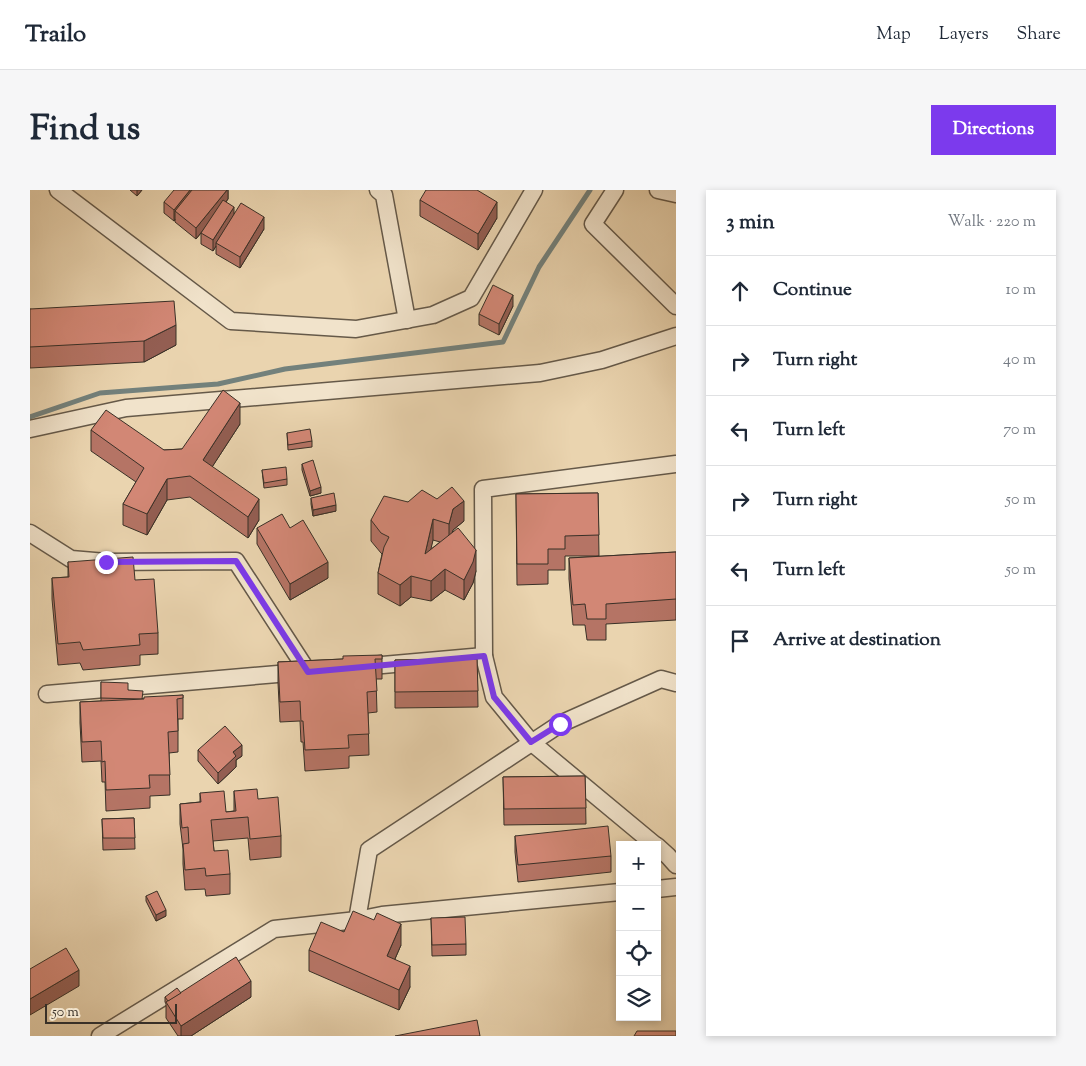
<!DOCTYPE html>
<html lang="en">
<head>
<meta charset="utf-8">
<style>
  body { margin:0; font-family:"Sorts Mill Goudy",serif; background:#f6f6f7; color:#1f2937 }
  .controls { position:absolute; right:15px; bottom:15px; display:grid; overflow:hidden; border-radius:0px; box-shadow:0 2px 8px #0003 }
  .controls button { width:45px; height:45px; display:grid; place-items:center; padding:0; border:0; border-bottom:1px solid #e0e1e3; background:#fff; color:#1f2937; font:25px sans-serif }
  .scale { position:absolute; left:15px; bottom:12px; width:132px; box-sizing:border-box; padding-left:5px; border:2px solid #393027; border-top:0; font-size:14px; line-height:18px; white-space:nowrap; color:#393027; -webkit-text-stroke:4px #f1e3cb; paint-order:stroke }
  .stop { position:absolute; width:15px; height:15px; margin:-11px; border:4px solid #7c3aed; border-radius:50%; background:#fff }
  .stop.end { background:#7c3aed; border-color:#fff; box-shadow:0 1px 5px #0008 }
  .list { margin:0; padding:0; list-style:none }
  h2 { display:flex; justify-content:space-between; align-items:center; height:65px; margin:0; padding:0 20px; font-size:21px }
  h2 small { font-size:16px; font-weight:400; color:#747a83 }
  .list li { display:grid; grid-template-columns:32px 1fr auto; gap:15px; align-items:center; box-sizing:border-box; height:70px; padding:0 20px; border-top:1px solid #e0e1e3 }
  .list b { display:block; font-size:19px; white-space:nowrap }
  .list em { font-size:16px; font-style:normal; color:#747a83 }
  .icon { flex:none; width:28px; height:28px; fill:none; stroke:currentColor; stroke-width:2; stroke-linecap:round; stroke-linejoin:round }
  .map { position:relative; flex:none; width:646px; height:846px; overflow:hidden; border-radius:0px }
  header { display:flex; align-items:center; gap:30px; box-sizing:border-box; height:70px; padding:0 25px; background:#fff; border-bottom:1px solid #e0e1e3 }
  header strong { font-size:24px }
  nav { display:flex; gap:28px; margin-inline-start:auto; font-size:18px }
  .intro { display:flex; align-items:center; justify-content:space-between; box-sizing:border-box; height:120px; padding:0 30px }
  h1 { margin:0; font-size:35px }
  .button { padding:12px 22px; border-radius:0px; background:#7c3aed; color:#fff; font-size:18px; font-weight:700 }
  main { display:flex; gap:30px; padding:0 30px }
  aside { flex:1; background:#fff; border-radius:0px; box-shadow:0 2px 8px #0003 }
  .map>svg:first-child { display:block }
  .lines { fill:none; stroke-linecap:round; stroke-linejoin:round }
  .stream { stroke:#73817c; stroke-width:5 }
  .street-casing { stroke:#655949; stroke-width:19 }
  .street { stroke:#f1e3cb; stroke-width:16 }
  .wall { fill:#b57465; stroke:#393027; fill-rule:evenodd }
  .shaded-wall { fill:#935e52; stroke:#393027 }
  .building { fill:#d28775; stroke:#393027 }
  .route { stroke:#7c3aed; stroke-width:6 }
</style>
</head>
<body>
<header>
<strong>Trailo</strong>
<nav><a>Map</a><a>Layers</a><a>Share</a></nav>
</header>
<div class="intro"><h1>Find us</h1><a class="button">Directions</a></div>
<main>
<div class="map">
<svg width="646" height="846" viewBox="0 0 646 846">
  <rect width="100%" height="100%" fill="#ead4af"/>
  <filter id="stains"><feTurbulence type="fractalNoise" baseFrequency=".004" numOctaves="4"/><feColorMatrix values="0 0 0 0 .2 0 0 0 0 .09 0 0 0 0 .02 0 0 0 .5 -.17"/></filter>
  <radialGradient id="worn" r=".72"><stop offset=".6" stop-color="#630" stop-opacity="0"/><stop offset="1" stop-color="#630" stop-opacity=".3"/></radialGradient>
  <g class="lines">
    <path class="stream" d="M0,227L70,203L188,194L255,179L473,152L509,77L560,0"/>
    <defs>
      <g id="street">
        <path d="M28,0L201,131L326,139L403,125L441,108L504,0"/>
        <path d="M348,0L354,5L377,130"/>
        <path d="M585,0L563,34L646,116"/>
        <path d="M628,0L646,4"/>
        <path d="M0,239L96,218L510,183L572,170L646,146"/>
        <path d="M0,343L41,369L76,372L206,371L278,482"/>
        <path d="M454,466L453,299L646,274"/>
        <path d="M330,477L454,466L464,507L501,552L625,655"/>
        <path d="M17,504L271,482"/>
        <path d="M627,656L638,666L646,675"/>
        <path d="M627,699L646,697"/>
        <path d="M327,730L339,660L530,534L631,489L646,493"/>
        <path d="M70,846L244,739L327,730L352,725L590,702"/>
      </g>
    </defs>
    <use href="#street" class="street-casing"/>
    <use href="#street" class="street"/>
  </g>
  <g class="wall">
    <path d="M100,0H112L107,6Z"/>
    <path d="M198,0V9L196,12L204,23L234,39L210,78L186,64V56L183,61L171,54V43L166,49L145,32V29L144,31L134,23V12Z"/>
    <path d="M390,10L467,28L448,60L390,26Z"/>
    <path d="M483,116L469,145L449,135V124Z"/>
    <path d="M0,119L146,155L114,172L0,178Z"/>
    <path d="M210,234L182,277L229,330L218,348L160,307L137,310L117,345L93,335V314L106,292L61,261V240L134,260L152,259Z"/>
    <path d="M257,243L282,251V257L258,260Z"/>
    <path d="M272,274L291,303L280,306L272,280Z"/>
    <path d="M232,280L257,289V295L234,298Z"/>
    <path d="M568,303L569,366H535V380H518V394L487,395L486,304Z"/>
    <path d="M281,308L306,321L283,326L281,314Z"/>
    <path d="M378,312L434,331L423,340L422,343L446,381L443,393L434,410L415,400L401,411L381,407L370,416L348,404V383L352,364L351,363L341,351V330ZM403,350L410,352L400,360Z"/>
    <path d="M227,338H260L298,388L260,410L227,354Z"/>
    <path d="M646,362V430L576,434V450H557L555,435H543L539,389V368Z"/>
    <path d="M38,372L105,390L128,443V464L110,465V475L53,480L50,473L28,475L22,409V388L38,387Z"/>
    <path d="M352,465V489H346L347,522L338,523L339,565L319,566V578L275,581L273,552H271L270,531L250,532L248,493V472L313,469Z"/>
    <path d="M447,469L448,517L365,518V470Z"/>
    <path d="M71,492L98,500L113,509L153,505V529H148V562L139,563L140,605L120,606V618L76,621L75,592H72L71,571L52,572L50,533V512L71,511Z"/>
    <path d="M168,560L212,566L206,570V577L188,594L168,571Z"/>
    <path d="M555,586L556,634L474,635L473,587Z"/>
    <path d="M204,601L228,609L251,646V667L220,670L218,648L183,651L184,661L200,684V704L176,706L175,699L155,700L153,674V659L150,634V614L170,612V603L196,622L204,621Z"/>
    <path d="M104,628L105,659L73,660L72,629Z"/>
    <path d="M485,646L581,666V682L488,692L485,662Z"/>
    <path d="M116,706L136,726L126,731L116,711Z"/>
    <path d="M401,728L436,754V765L402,766Z"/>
    <path d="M314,742L371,755L365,769L380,797L369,820L279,781V760Z"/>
    <path d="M151,803L221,807L161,846H148L136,828V814L135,812V807Z"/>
  </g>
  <g class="shaded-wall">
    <path d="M107,0H112L107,6Z"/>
    <path d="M160,0H168L145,21V29L144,31V20Z"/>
    <path d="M197,0H198V9L166,49V38Z"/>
    <path d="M467,12V28L448,60V44Z"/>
    <path d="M204,17V28L186,53V56L183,61V50Z"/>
    <path d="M234,27V39L210,78V67Z"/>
    <path d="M483,105V116L469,145V134Z"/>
    <path d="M146,135V155L114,172V151Z"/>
    <path d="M210,213V234L173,291V270Z"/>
    <path d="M137,289V310L117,345V324Z"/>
    <path d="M291,297V303L280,306V301Z"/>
    <path d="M229,309V330L218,348V327Z"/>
    <path d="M434,311V331L423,340L419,355V334L423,319Z"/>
    <path d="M306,315V321L283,326V320Z"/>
    <path d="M403,329V350L395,385V364Z"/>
    <path d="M446,360V381L443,393L434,410V390Z"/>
    <path d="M298,372V388L260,410V394Z"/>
    <path d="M415,379V400L401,411V391Z"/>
    <path d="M381,386V407L370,416V395Z"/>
    <path d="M212,555V566L206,570V577L188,594V583L203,562Z"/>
    <path d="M136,720V726L126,731V725Z"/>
    <path d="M371,734V755L357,787V766Z"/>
    <path d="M380,776V797L369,820V800Z"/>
    <path d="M49,780V796L0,825V809Z"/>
    <path d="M221,791V807L161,846H151V836Z"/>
  </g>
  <g class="building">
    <path d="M144,0H160L144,20L134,12Z"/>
    <path d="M162,0H197L166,38L145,21Z"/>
    <path d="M396,0H447L467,12L448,44L390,10Z"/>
    <path d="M193,10L204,17L183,50L171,43Z"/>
    <path d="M211,13L234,27L210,67L186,53Z"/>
    <path d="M463,95L483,105L469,134L449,124Z"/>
    <path d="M144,111L146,135L114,151L0,157V119Z"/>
    <path d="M193,200L210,213L173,270L229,309L218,327L160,286L137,289L117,324L93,314L114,278L61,240L76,220L134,260L152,259Z"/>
    <path d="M280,239L282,251L258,255L257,243Z"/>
    <path d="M283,270L291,297L280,301L272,274Z"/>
    <path d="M256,277L257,289L234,293L232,280Z"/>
    <path d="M422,297L434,311L423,319L419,334L403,329L395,364L428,338L429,339L446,360L443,372L434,390L415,379L401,391L381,386L370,395L348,383L354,357L359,347L351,343L341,330L354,306L378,312L392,300L407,309Z"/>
    <path d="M304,303L306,315L283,320L281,308Z"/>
    <path d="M568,303L569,345L535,346V359H518V374H487L486,304Z"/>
    <path d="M252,324L260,338L273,330L298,372L260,394L227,338Z"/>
    <path d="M646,362V409L576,414V429H557L555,414L543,415L539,368Z"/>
    <path d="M103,367L105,390L124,389L128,443L109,444L110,455L53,460L50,452L28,454L22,388L39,387L38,372Z"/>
    <path d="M352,465V469H345L347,501L337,502L339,544L318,545L319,558L275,560L273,531H271L270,511L250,512L248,472L313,469V466Z"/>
    <path d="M447,469L448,501L365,502V470Z"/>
    <path d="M71,492L98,493V500L113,501L112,509L71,508Z"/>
    <path d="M153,505V508L147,509L148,541L138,542L140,585H119L120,598L76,600L75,571L72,572L71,551L52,552L50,512L114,509V507Z"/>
    <path d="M195,536L212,555L203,562L206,566L188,583L168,560Z"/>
    <path d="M555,586L556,618L474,619L473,587Z"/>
    <path d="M227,599L228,609L248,607L251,646L220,649L218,627L181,630L184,661L198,660L200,684L176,686L175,678L155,680L153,654L159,653L158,637L152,638L150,614L171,612L170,603L194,601L196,622L206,621L204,601Z"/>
    <path d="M104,628L105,648H73L72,629Z"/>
    <path d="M578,636L581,666L488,675L485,646Z"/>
    <path d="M127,701L136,720L126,725L116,706Z"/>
    <path d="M323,721L344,730L347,723L371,734L357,766L380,776L369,800L279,760L291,732L314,742Z"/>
    <path d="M435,727L436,754L402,755L401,728Z"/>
    <path d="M36,758L49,780L0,809V779Z"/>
    <path d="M206,767L221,791L151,836L136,812Z"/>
    <path d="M147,798L151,803L138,811L135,807Z"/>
    <path d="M447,830L450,846H365Z"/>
    <path d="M607,841H646V846H604Z"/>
  </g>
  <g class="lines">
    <path class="route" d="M76,372L206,371L278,482L454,466L464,507L501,552L530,534"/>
  </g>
  <rect width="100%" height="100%" filter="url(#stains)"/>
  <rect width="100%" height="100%" fill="url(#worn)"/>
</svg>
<div class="controls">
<button>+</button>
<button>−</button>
<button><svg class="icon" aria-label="locate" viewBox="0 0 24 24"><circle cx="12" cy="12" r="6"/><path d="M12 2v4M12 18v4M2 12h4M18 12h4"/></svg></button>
<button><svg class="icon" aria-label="layers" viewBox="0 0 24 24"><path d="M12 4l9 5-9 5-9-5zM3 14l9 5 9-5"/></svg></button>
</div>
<div class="scale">50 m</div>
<div class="stop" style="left:530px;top:534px"></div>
<div class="stop end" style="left:76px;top:372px"></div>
</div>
<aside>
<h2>3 min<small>Walk · 220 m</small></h2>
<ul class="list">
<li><svg class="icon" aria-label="ahead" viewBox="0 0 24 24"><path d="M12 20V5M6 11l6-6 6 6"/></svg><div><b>Continue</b></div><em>10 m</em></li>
<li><svg class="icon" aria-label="right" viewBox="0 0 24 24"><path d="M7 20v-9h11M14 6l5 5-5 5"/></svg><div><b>Turn right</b></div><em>40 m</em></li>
<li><svg class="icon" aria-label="left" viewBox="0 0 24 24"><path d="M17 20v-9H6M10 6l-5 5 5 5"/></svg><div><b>Turn left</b></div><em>70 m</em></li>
<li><svg class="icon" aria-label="right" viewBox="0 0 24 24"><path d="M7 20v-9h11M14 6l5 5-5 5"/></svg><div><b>Turn right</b></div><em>50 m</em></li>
<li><svg class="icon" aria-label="left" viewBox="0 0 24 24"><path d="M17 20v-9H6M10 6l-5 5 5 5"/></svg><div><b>Turn left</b></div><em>50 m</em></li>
<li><svg class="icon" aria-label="arrive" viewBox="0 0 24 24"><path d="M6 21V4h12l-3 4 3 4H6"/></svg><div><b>Arrive at destination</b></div></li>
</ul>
</aside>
</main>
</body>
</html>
